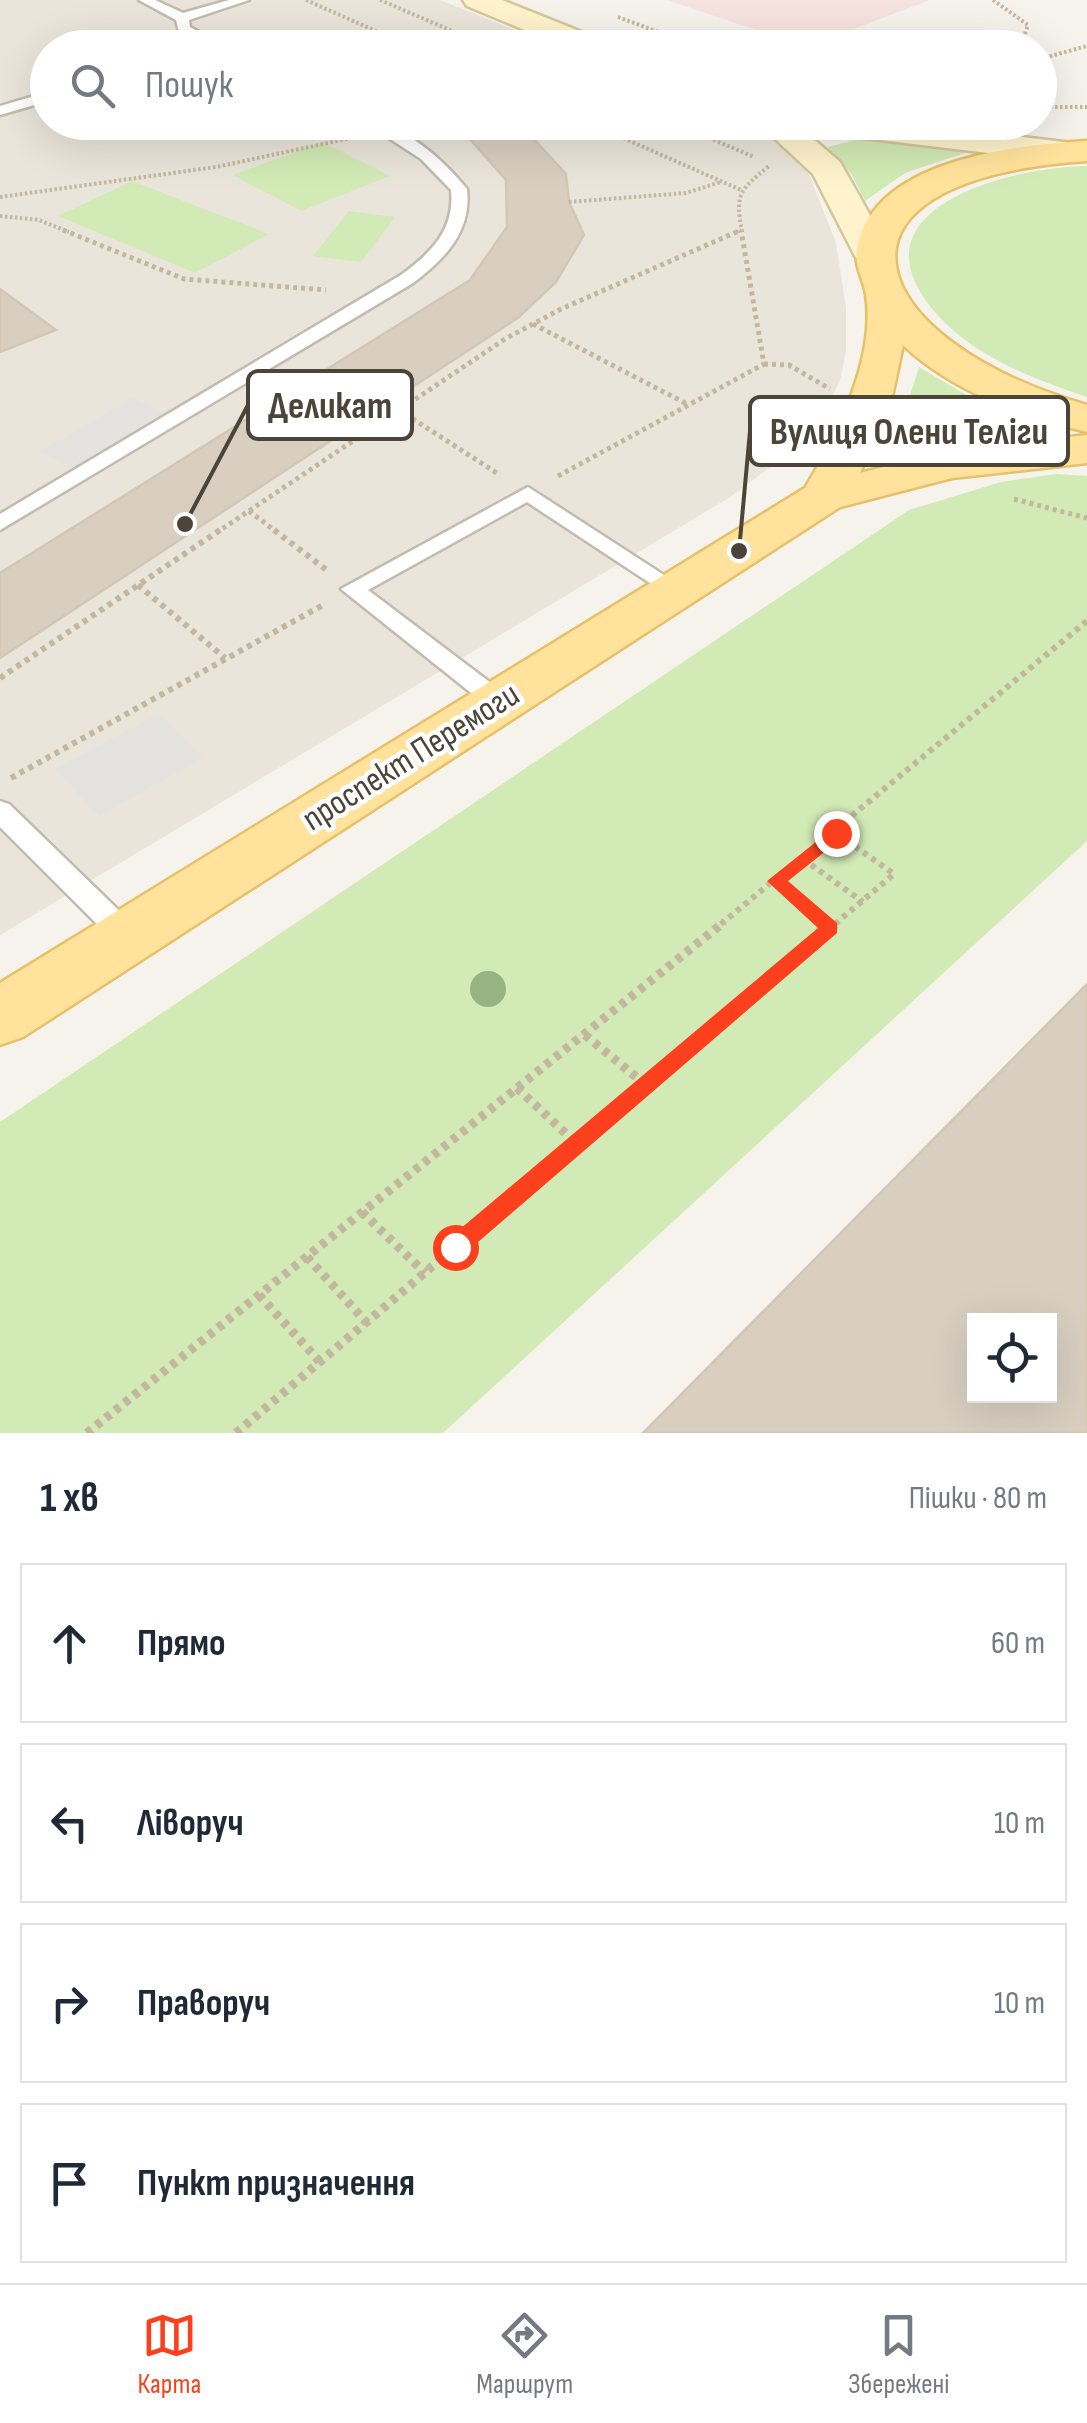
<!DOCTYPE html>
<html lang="uk">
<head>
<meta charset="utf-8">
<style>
  body { margin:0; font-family:"Sofia Sans Condensed",sans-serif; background:#f6f6f7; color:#1f2937 }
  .controls { position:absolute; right:30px; bottom:30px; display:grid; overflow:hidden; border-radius:0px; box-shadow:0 10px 40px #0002 }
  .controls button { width:90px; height:90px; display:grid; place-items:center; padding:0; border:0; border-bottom:2px solid #e0e1e3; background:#fff; color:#1f2937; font:50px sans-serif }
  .stop { position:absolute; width:30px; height:30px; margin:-22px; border:8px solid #fc3f1d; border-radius:50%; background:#fff }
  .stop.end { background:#fc3f1d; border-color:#fff; box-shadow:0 2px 10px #0008 }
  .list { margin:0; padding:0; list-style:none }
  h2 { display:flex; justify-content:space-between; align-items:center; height:130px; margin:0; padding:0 40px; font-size:42px }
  h2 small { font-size:32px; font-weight:400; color:#747a83 }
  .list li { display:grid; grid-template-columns:65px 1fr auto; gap:30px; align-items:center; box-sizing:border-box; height:160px; margin:0 20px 20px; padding:0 20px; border:2px solid #e0e1e3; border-radius:0px }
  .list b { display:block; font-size:38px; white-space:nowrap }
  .list em { font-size:32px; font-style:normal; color:#747a83 }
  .icon { flex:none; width:55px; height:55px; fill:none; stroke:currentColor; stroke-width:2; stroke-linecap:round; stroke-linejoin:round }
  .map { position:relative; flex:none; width:1087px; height:1433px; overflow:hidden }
  .search { position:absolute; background:#fff; box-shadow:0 10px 40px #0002; left:30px; right:30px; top:30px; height:110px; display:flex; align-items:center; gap:25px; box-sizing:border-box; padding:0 35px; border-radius:55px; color:#747a83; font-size:38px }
  .sheet { height:850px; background:#fff }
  nav { display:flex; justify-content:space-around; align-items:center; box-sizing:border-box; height:140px; border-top:2px solid #e0e1e3; background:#fff; font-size:28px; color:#747a83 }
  nav a { display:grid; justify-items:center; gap:5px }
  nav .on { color:#fc3f1d }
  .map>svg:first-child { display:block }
  .residential { fill:#eae5da }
  .medical { fill:#f6e3e0 }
  .green { fill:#d2eab5 }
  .parking { fill:#e5e3e0 }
  .building { fill:#d8cfc1; stroke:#d3c7b4; stroke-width:2.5; fill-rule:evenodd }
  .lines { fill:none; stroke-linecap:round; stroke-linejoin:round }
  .lane-casing { stroke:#c2bbae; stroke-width:5 }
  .secondary-casing { stroke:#d6c79b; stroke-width:5 }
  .primary-casing { stroke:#e6c16a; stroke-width:5 }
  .path-far3 { stroke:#c4b79f; stroke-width:4; stroke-dasharray:2.5 2.5; stroke-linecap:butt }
  .path-far2 { stroke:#c4b79f; stroke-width:5; stroke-dasharray:4 4; stroke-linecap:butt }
  .path-far1 { stroke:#c4b79f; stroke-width:6; stroke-dasharray:5 5; stroke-linecap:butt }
  .path { stroke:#c4b79f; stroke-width:9; stroke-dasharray:6 6; stroke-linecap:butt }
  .lane { fill:#fff; fill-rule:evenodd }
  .secondary { fill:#fff3cd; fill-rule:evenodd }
  .primary { fill:#ffe39c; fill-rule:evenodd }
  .tree { fill:#97b381 }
  .route { fill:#fc3f1d }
  .labels { text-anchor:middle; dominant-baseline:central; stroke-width:9; stroke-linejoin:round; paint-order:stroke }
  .street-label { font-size:35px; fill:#4b4439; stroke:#fff }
  .leader { fill:none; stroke:#4b4439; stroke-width:4 }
  .callout-dot { fill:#4b4439; stroke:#fff; stroke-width:4 }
  .callout { fill:#fff; stroke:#4b4439; stroke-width:4 }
  .callout-label { font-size:38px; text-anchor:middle; font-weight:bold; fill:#4b4439 }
</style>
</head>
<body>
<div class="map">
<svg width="1087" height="1433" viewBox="0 0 1087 1433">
  <rect width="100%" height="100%" fill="#f6f3ec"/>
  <path class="residential" d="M0,0H440L557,47L48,48V122L739,123L774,139L807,169L836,243L846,308V352L840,380L824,414L792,451L730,497L0,935Z"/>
  <path class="medical" d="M667,0H930L806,47Z"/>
  <g class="green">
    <path d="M859,139L968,152L905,173L865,201L852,175L828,147Z"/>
    <path d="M322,142L390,176L301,211L233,175Z"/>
    <path d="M1087,166V397C1033,379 972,356 934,311C846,207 1013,167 1087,166Z"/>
    <path d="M132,181L269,234L195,273L58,216Z"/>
    <path d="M349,211L395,217L361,262L313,256Z"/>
    <path d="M919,367L968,396L1042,428L944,438L903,417Z"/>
    <path d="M1057,474L1087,476V841L443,1433H0V1122L909,510L1001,482Z"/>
  </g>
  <g class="parking">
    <path d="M133,398L167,414L74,469L41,451Z"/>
    <path d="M158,714L203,758L99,816L55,769Z"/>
  </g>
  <g class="building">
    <path d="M455,122H518L566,174L569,202L584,235L556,282L519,317L0,658V573L470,280L507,227L506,180Z"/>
    <path d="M0,289L56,330L0,352Z"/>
    <path d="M1087,984V1433H643ZM974,1320H1050V1396H974Z"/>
  </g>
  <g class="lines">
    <defs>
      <g id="lane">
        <path d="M139,0H155L183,13L229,0H249L189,20L190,27L228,48H210L179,32L176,20Z"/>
        <path d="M48,92V101L0,115V106Z"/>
        <path d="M364,122C403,122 443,160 467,189C472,231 445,259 413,283L0,530V514L401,275C431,253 455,230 451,190L421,159Z"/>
        <path d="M528,487L687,590L684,595H668L527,502L368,590L508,696L511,702L499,711L490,708L341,589Z"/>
        <path d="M0,801L9,804L138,929L142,937L138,945L128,948L118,945L0,827Z"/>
      </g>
      <g id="secondary">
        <path d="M463,0H502L607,42L611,48H568L467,6Z"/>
        <path d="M757,122H897L1064,142L1076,145L1081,152L1076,159L1064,162L804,131L840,162L893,256L887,264H861L855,256L813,174Z"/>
      </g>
      <path id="primary" d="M1087,141V161C801,180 864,341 1087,405V432C1022,416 953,392 903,345L891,402L860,473L950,450L1087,435V463L952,478L840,507L23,1037L0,1045V983L805,488C837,435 876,358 866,295C864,280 854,265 857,251C870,160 1014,145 1087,141Z"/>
    </defs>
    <use href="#lane" class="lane-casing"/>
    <use href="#secondary" class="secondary-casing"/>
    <use href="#primary" class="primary-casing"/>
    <g class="path-far3">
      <path d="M306,0L414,48"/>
      <path d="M380,0L457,33"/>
      <path d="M993,0L1028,25L1020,48"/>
      <path d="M618,17L701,48"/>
      <path d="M1040,59L1087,46"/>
      <path d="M1040,107H1087"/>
      <path d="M587,122L741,190"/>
      <path d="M672,122L754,157"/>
      <path d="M0,197L216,167L351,138"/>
      <path d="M569,202L686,193L721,182"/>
      <path d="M0,216L39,220L69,232"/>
      <path d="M736,232L741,230"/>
      <path d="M742,232C735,193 739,191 769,166"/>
    </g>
    <g class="path-far2">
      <path d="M63,230L184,279L326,290"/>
      <path d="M533,324L689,405"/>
      <path d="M764,364L789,365L830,389"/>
      <path d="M399,410L500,475"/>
      <path d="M558,476L764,364L741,230"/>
      <path d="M1014,499L1087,518"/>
      <path d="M249,511L278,533"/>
      <path d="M216,533L505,339L561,309L741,230"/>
    </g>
    <g class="path-far1">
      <path d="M274,530L328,571"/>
      <path d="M138,585L225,658"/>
      <path d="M0,678L220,530"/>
      <path d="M11,778L323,605"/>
      <path d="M803,859L863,902"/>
      <path d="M776,881L827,924"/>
      <path d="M721,924L1087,621"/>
      <path d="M835,924L894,874L836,833"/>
    </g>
    <g class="path">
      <path d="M824,922L831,928"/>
      <path d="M585,1035L646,1085"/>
      <path d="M517,1088L577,1144"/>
      <path d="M362,1212L425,1273"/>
      <path d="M307,1257L367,1323"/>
      <path d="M259,1295L320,1362"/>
      <path d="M87,1433L724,922"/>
      <path d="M236,1433L838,922"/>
    </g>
    <use href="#lane" class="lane"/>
    <use href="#secondary" class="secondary"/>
    <use href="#primary" class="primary"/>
  </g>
  <circle class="tree" cx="488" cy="989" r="18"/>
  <path class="route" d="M836,826L844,833L842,838L788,881L837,923V933L463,1255H447V1240L818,928L767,881Z"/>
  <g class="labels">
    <g class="street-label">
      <text transform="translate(411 757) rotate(-32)">проспект Перемоги</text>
    </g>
  </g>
  <path class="leader" d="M185 524L248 405M739 551L750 431"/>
  <g class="callout-dot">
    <circle cx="185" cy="524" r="10"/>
    <circle cx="739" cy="551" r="10"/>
  </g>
  <g class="callout">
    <rect x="248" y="371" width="164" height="68" rx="10"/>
    <rect x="750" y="397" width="318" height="68" rx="10"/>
  </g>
  <g class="callout-label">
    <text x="330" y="418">Деликат</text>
    <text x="909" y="444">Вулиця Олени Теліги</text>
  </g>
</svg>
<div class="controls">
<button><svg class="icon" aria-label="locate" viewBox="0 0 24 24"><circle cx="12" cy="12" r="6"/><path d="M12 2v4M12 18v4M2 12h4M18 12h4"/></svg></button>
</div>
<div class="stop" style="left:455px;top:1247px"></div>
<div class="stop end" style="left:836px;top:833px"></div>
<div class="search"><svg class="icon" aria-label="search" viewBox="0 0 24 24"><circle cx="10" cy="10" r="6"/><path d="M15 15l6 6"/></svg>Пошук</div>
</div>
<section class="sheet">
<h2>1 хв<small>Пішки · 80 m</small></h2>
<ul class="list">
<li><svg class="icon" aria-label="ahead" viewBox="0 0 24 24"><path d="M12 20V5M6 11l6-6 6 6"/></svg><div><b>Прямо</b></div><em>60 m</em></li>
<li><svg class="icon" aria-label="left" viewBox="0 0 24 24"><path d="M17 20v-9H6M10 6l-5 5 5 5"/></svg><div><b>Ліворуч</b></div><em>10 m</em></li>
<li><svg class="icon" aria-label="right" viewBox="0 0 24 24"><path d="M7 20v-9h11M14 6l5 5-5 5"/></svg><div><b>Праворуч</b></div><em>10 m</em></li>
<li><svg class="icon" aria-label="arrive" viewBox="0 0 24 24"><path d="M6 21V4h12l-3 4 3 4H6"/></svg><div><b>Пункт призначення</b></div></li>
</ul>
</section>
<nav>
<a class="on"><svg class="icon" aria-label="map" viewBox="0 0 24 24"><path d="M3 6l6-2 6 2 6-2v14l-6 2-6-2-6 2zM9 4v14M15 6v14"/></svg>Карта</a>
<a><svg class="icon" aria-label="directions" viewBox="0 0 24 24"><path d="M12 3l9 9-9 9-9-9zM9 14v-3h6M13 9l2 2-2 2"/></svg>Маршрут</a>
<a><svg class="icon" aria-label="saved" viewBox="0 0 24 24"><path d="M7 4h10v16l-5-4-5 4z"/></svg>Збережені</a>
</nav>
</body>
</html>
